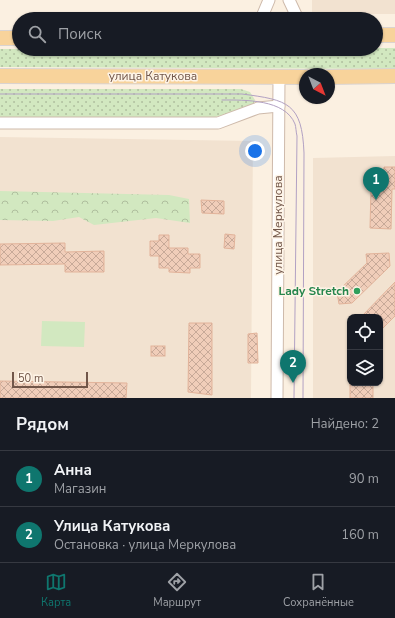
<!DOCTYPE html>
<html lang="ru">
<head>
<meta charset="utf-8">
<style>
  body { margin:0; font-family:"Nunito Sans",sans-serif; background:#20242c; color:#f1f3f6 }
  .controls { position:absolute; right:12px; bottom:12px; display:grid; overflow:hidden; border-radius:8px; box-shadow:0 1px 3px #0004 }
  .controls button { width:36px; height:36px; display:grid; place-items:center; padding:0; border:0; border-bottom:1px solid #363941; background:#171b24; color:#f1f3f6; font:20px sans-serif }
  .compass { position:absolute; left:299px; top:68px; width:36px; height:36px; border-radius:50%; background:#171b24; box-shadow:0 1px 3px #0004; rotate:138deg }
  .scale { position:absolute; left:12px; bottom:10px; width:76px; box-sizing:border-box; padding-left:4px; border:2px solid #715649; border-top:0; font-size:11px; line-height:14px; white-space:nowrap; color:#715649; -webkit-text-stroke:3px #fef4e7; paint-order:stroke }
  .you { position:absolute; left:255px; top:151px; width:14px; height:14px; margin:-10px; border:3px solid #fff; border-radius:50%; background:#1a73e8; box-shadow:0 0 0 6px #1a73e833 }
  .badge { display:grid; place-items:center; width:26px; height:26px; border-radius:50%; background:#0f766e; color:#fff; font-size:13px; font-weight:700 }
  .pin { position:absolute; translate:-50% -33px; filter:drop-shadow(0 1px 2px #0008) }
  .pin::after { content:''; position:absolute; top:21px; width:14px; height:12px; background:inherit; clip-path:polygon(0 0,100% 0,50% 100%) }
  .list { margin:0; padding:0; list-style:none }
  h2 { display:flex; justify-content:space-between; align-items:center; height:52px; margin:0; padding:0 16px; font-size:17px }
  h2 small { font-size:13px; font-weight:400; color:#9ea1a6 }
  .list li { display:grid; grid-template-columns:26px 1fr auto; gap:12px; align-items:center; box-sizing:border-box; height:56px; padding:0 16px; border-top:1px solid #363941 }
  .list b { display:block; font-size:15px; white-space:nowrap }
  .list p { margin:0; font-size:13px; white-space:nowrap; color:#9ea1a6 }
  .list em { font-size:13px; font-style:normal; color:#9ea1a6 }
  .icon { flex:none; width:22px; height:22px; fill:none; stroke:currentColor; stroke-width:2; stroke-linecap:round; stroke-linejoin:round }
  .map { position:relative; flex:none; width:395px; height:398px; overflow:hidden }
  .search { position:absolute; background:#171b24; box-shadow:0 1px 3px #0004; left:12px; right:12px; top:12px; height:44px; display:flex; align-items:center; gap:10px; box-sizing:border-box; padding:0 14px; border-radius:22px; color:#9ea1a6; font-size:15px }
  .sheet { height:164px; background:#171b24 }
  nav { display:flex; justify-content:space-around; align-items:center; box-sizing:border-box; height:56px; border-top:1px solid #363941; background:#171b24; font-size:11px; color:#9ea1a6 }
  nav a { display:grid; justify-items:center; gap:2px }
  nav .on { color:#0f766e }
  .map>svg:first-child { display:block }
  .residential { fill:#f2e2d0; fill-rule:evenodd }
  .grass { fill:url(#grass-dots) }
  .forest { fill:url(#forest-crowns) }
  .pitch { fill:#d2e8c0 }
  .building { fill:url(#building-cross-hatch); stroke:#e2b39a }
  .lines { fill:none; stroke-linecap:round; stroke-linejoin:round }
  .minor-casing { stroke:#cebaab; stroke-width:13 }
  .major-casing { stroke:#dad3d0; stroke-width:16 }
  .minor { stroke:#fff; stroke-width:11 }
  .major { stroke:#f8d39b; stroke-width:14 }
  .tram { stroke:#b2a1c3; stroke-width:1 }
  .leisure-dot { fill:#2e9e5b; stroke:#fef4e7; stroke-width:1.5 }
  .labels { text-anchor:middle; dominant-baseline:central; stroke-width:3; stroke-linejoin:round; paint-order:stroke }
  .street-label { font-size:12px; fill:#715649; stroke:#fef4e7 }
  .leisure-label { font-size:12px; font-weight:bold; fill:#27864d; stroke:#fef4e7; text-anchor:end }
</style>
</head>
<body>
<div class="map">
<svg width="395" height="398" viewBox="0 0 395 398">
  <defs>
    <pattern id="grass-dots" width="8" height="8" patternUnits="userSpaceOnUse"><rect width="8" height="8" fill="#d2e8c0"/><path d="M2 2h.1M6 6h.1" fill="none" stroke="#afbf9e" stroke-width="1.8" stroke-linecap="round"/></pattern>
    <pattern id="forest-crowns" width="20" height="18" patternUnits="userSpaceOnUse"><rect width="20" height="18" fill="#d2e8c0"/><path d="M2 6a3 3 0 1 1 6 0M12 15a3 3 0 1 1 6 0" fill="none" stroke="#afbf9e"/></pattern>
    <pattern id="building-cross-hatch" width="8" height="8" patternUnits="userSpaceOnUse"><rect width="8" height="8" fill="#f0cdb9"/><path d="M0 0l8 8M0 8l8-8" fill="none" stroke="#c7a998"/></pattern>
  </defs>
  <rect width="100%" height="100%" fill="#fbf0e1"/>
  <g class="residential">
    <rect x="312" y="0" width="83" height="14"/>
    <path d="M0,137L253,141L251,398H0Z"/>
    <path d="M395,156V398H313V158ZM350,317H380V383H350Z"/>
  </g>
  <g class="grass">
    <path d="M376,48H395V69L0,67V49Z"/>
    <path d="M0,89H241L250,92L255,100L252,108L211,118L0,117Z"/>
  </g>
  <path class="forest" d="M0,191L169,195L189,199L190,223L156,218L94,225L79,217L53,221L0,220Z"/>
  <path class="pitch" d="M42,321L85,322L84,347L41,346Z"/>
  <g class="building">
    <path d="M384,167H395V189H392L391,229L370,228L371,189H383Z"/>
    <path d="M201,200L224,201V214L202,213Z"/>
    <path d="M225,234L235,235L234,249L224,248Z"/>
    <path d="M159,235H169V248H188V254H200V268H190V273L169,272V268H159V256H150V241H159Z"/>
    <path d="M65,243V252L104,251V272H65V264L0,265V244Z"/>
    <path d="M389,253L390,266L352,303L339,304L337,292L367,263L366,254Z"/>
    <path d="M395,282V316L380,331V317H361Z"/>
    <path d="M189,323H212V395L188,392Z"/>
    <path d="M257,333L258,363H248V334Z"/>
    <rect x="151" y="346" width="14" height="10"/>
    <path d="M0,381L127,383L126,398H0Z"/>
    <rect x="350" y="383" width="23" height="15"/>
  </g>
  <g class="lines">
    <defs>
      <g id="minor">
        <path d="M289,0L298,19"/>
        <path d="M261,19L269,0"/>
        <path d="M0,123H218L258,108L279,106"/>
        <path d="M277,398L279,77"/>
      </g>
      <g id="major">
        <path d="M376,35H395"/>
        <path d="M0,38H19"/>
        <path d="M0,76L305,77"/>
        <path d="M329,77L395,76"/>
      </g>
    </defs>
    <use href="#minor" class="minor-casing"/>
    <use href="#major" class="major-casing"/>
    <use href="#minor" class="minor"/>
    <use href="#major" class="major"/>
    <g class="tram">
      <path d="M0,94H242C288,100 302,103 304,153L303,398"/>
      <path d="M222,100C245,100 285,99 295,124C296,127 296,132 297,136L294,398"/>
    </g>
  </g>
  <circle class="leisure-dot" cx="357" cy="291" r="4"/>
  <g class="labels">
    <g class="street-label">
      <text x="153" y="76">улица Катукова</text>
      <text transform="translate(278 225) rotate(-90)">улица Меркулова</text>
    </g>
    <g class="leisure-label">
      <text x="349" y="291">Lady Stretch</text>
    </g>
  </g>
</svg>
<div class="controls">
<button><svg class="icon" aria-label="locate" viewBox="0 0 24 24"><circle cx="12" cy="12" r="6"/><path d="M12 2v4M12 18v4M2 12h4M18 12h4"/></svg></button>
<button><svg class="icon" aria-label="layers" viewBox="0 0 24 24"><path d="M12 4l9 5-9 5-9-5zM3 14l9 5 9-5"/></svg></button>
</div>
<svg class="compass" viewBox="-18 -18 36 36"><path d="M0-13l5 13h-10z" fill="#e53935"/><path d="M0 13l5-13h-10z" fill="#9ea1a6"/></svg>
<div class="scale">50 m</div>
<div class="you"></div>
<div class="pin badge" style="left:376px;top:200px">1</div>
<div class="pin badge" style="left:293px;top:383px">2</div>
<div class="search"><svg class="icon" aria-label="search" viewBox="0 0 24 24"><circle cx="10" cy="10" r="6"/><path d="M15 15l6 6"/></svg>Поиск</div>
</div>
<section class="sheet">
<h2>Рядом<small>Найдено: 2</small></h2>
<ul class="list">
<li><span class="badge">1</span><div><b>Анна</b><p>Магазин</p></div><em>90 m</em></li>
<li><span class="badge">2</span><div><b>Улица Катукова</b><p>Остановка · улица Меркулова</p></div><em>160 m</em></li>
</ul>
</section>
<nav>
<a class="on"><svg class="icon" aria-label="map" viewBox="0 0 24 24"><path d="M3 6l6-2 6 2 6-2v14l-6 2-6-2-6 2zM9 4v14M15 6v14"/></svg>Карта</a>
<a><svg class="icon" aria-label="directions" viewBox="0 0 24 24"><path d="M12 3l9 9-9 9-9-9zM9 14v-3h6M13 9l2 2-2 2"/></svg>Маршрут</a>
<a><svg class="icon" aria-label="saved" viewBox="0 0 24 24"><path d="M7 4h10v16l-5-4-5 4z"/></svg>Сохранённые</a>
</nav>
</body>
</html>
